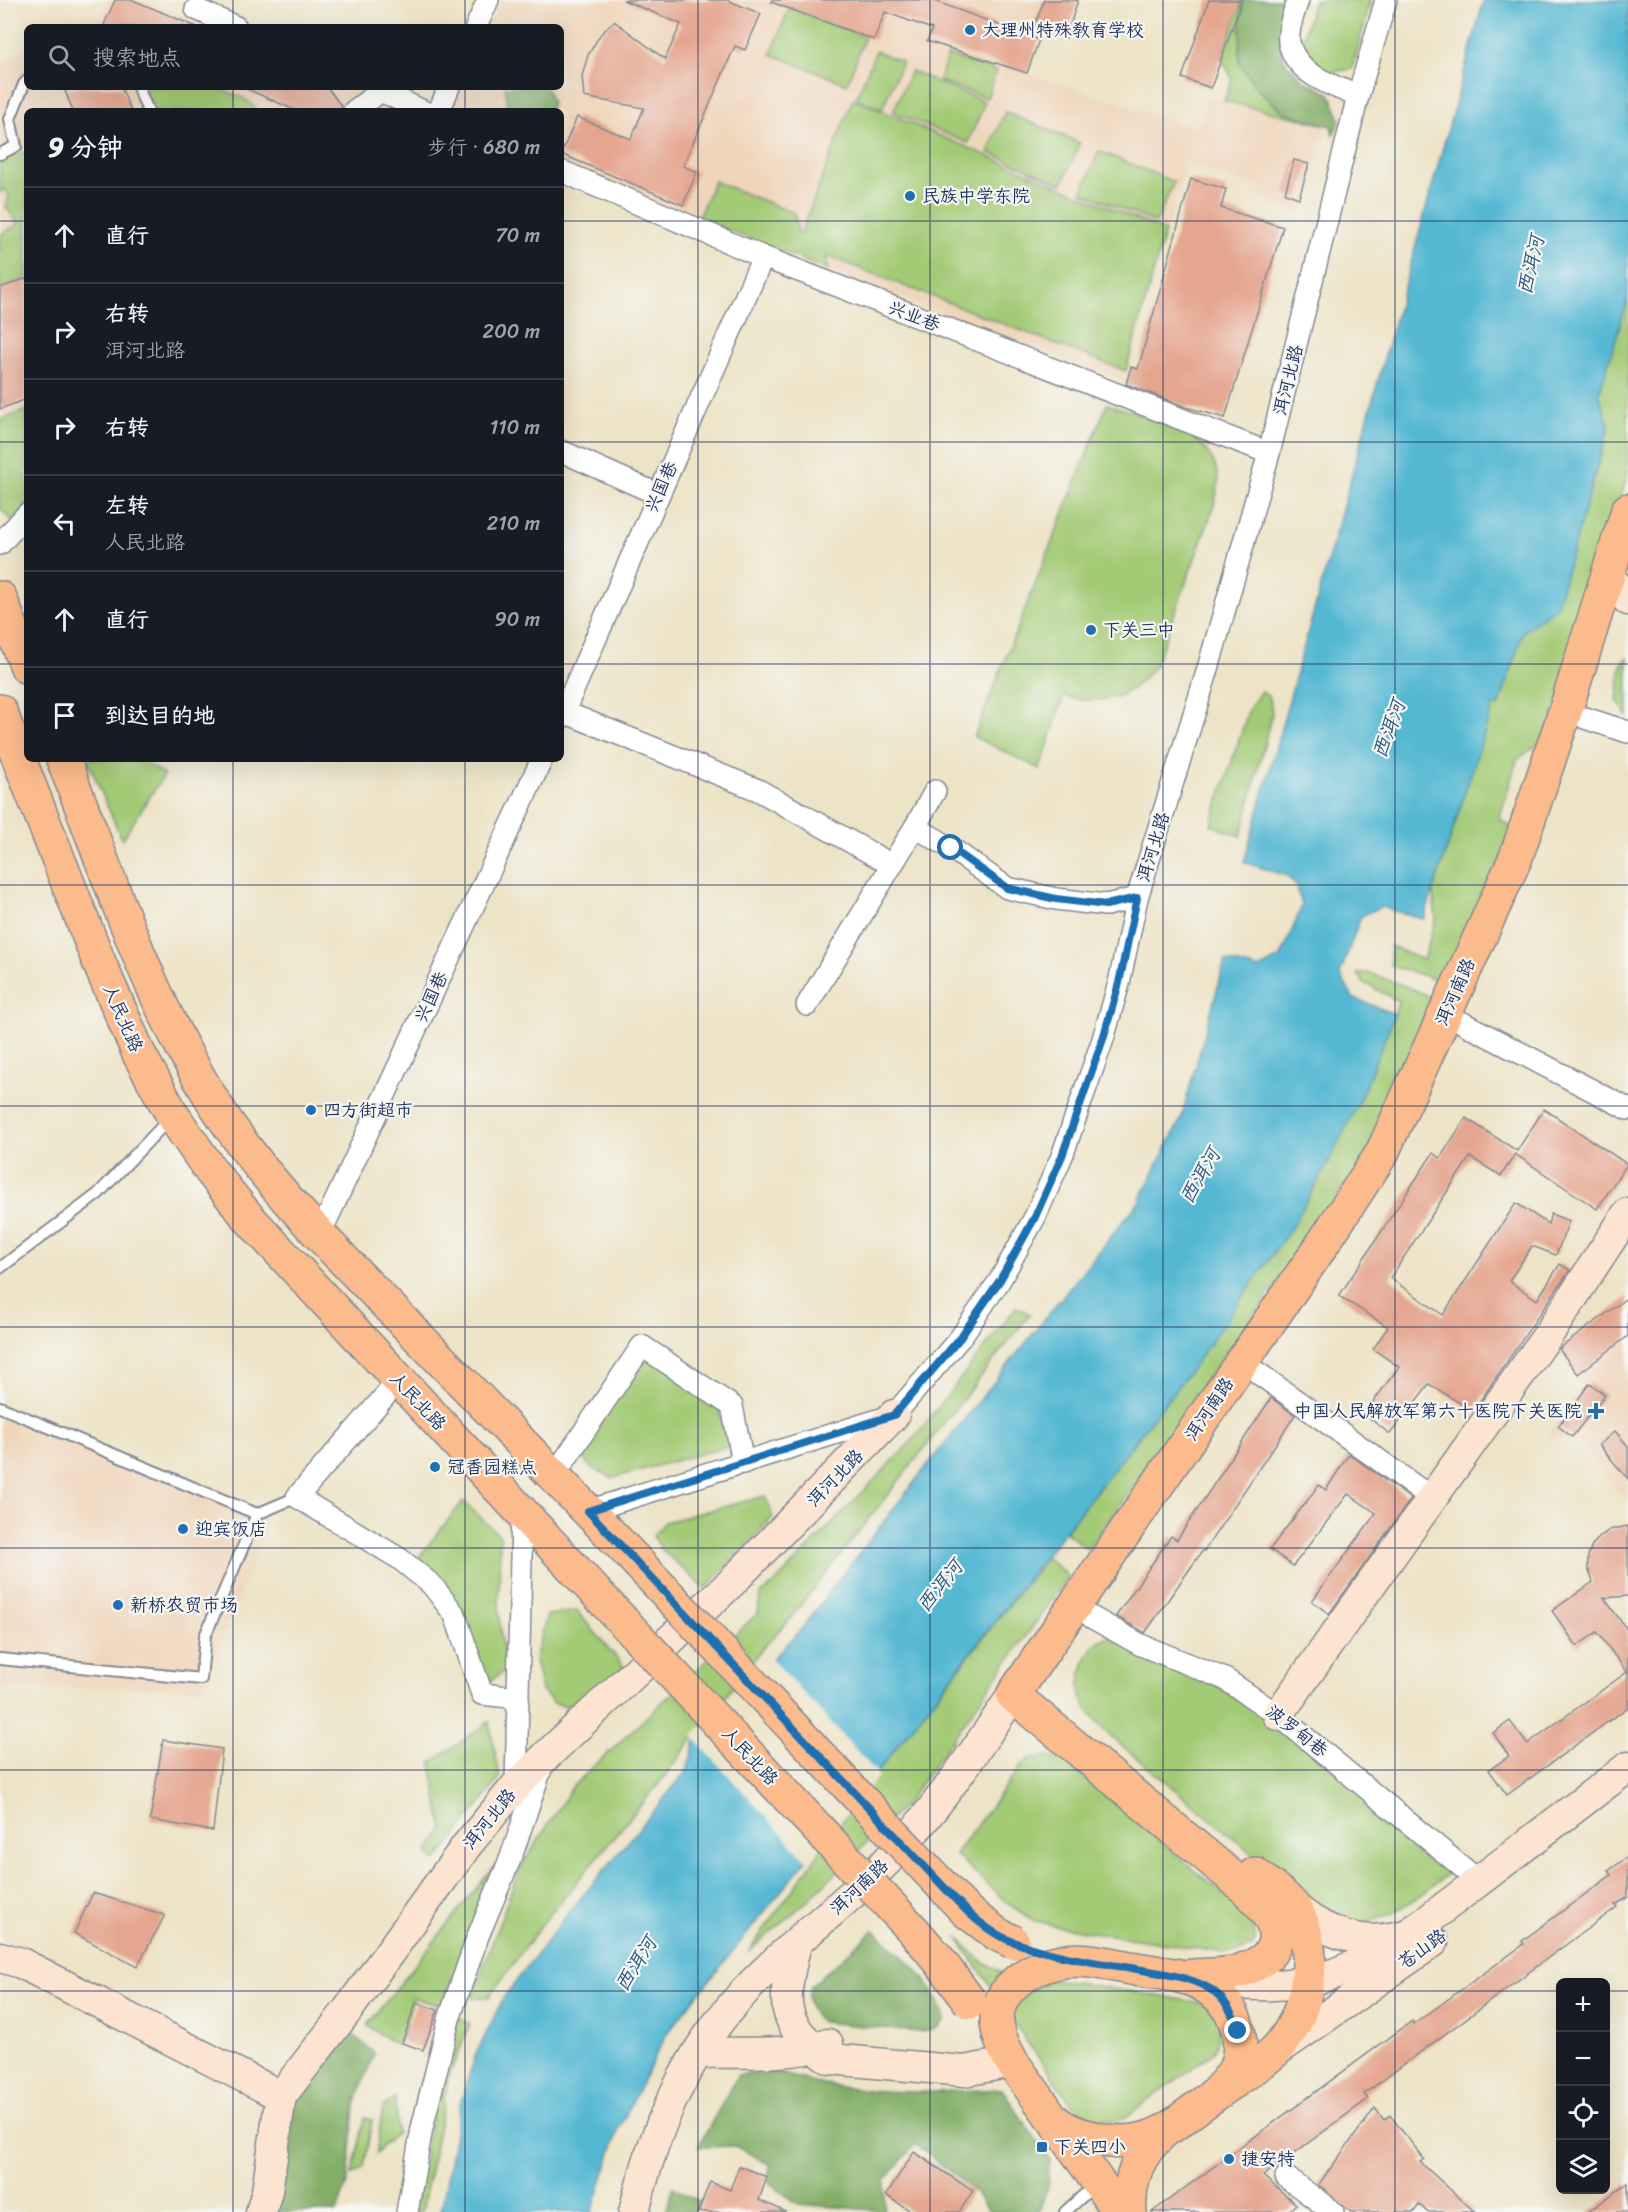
<!DOCTYPE html>
<html lang="zh">
<head>
<meta charset="utf-8">
<style>
  body { margin:0; font-family:Sriracha,"LXGW WenKai TC",sans-serif; background:#20242c; color:#f1f3f6 }
  .controls { position:absolute; right:18px; bottom:18px; display:grid; overflow:hidden; border-radius:9px; box-shadow:0 6px 24px #0002 }
  .controls button { width:54px; height:54px; display:grid; place-items:center; padding:0; border:0; border-bottom:2px solid #363941; background:#171b24; color:#f1f3f6; font:30px sans-serif }
  .stop { position:absolute; width:18px; height:18px; margin:-14px; border:4px solid #1f6fb2; border-radius:50%; background:#fff }
  .stop.end { background:#1f6fb2; border-color:#fff; box-shadow:0 2px 6px #0008 }
  .list { margin:0; padding:0; list-style:none }
  h2 { display:flex; justify-content:space-between; align-items:center; height:78px; margin:0; padding:0 24px; font-size:26px }
  h2 small { font-size:20px; font-weight:400; color:#9ea1a6 }
  .list li { display:grid; grid-template-columns:39px 1fr auto; gap:18px; align-items:center; box-sizing:border-box; height:96px; padding:0 24px; border-top:2px solid #363941 }
  .list b { display:block; font-size:22px; white-space:nowrap }
  .list p { margin:0; font-size:20px; white-space:nowrap; color:#9ea1a6 }
  .list em { font-size:20px; font-style:normal; color:#9ea1a6 }
  .icon { flex:none; width:33px; height:33px; fill:none; stroke:currentColor; stroke-width:2; stroke-linecap:round; stroke-linejoin:round }
  .map { position:relative; flex:none; width:1628px; height:2212px; overflow:hidden }
  .search { position:absolute; background:#171b24; box-shadow:0 6px 24px #0002; left:24px; top:24px; width:540px; height:66px; display:flex; align-items:center; gap:15px; box-sizing:border-box; padding:0 21px; border-radius:9px; color:#9ea1a6; font-size:22px }
  .panel { position:absolute; background:#171b24; box-shadow:0 6px 24px #0002; left:24px; top:108px; width:540px; height:654px; border-radius:9px }
  .map>svg:first-child { display:block }
  .built { fill:#efd6bb }
  .green { fill:#a3ca75; stroke:#5f7c6a; stroke-width:1.5 }
  .forest { fill:#82ae66; stroke:#4e6e62; stroke-width:1.5 }
  .water { fill:#55b8d3; stroke:#387498; stroke-width:1.5 }
  .pier { fill:#ede3c6 }
  .building { fill:#e5a68f }
  .lines { fill:none; stroke-linecap:round; stroke-linejoin:round }
  .lane-casing { stroke:#848992; stroke-width:14 }
  .street-casing { stroke:#848992; stroke-width:24 }
  .secondary-casing { stroke:#848992; stroke-width:33 }
  .primary-casing { stroke:#848992; stroke-width:36 }
  .lane { stroke:#fff; stroke-width:10 }
  .street { stroke:#fff; stroke-width:21 }
  .secondary { stroke:#fde4d1; stroke-width:30 }
  .primary { stroke:#fbbb8c; stroke-width:33 }
  .primary-bridge-casing { stroke:#848992; stroke-width:36; stroke-linecap:butt }
  .primary-bridge { stroke:#fbbb8c; stroke-width:33 }
  .route { stroke:#1f6fb2; stroke-width:8 }
  .grid { fill:none; stroke:#1b2f5e; stroke-width:1.5; stroke-opacity:0.55 }
  .poi-dot { fill:#1f6fb2; stroke:#f6f6f2; stroke-width:2 }
  .labels { text-anchor:middle; dominant-baseline:central; stroke-width:4.5; stroke-linejoin:round; paint-order:stroke }
  .poi-label { font-size:18px; fill:#1b2f5e; stroke:#f6f6f2; text-anchor:start }
  .street-label { font-size:18px; fill:#1b2f5e; stroke:#f6f6f2 }
  .water-label { font-size:20px; font-style:italic; fill:#2c5881; stroke:#f6f6f2 }
</style>
</head>
<body>
<div class="map">
<svg width="1628" height="2212" viewBox="0 0 1628 2212">
  <rect width="100%" height="100%" fill="#f6f6f2"/>
  <filter id="ink" filterUnits="userSpaceOnUse"><feTurbulence type="fractalNoise" baseFrequency=".0167" numOctaves="2"/><feDisplacementMap in="SourceGraphic" scale="12" xChannelSelector="R" yChannelSelector="G"/><feConvolveMatrix kernelMatrix="1 2 1 2 8 2 1 2 1" color-interpolation-filters="sRGB"/></filter>
  <filter id="wash" filterUnits="userSpaceOnUse"><feTurbulence type="fractalNoise" baseFrequency=".008" numOctaves="4" result="noise"/><feDisplacementMap in="SourceGraphic" scale="24" xChannelSelector="R" yChannelSelector="G"/><feGaussianBlur stdDeviation="1.35" result="paint"/><feColorMatrix in="noise" values="0 0 0 0 0 0 0 0 0 0 0 0 0 0 0 0 0 1.4 0 .05"/><feComposite in="paint" operator="in"/></filter>
  <g filter="url(#wash)">
    <rect width="100%" height="100%" fill="#ede3c6"/>
    <g class="built">
      <path d="M111,0H146L209,27H52L67,16H102Z"/>
      <path d="M501,0H1047L1039,40L1027,73L1198,129L1208,96L1326,125L1302,212L1273,205L1257,187L1186,164L1123,380L827,270L561,162V111H456L452,100L459,87H561V27H488Z"/>
      <path d="M27,46V87H347L365,95L351,111H27V507L1,509L0,66Z"/>
      <path d="M1628,1297V1505L1582,1444L1547,1436L1582,1387L1556,1353Z"/>
      <path d="M0,1415L268,1522L203,1688H0Z"/>
    </g>
    <g class="green">
      <path d="M1242,0L1239,62L1257,89L1284,112L1326,125L1224,101L1232,79L1222,58Z"/>
      <path d="M1314,0H1371L1352,69L1332,72L1313,65L1301,45Z"/>
      <path d="M789,8L865,37L847,84L771,54Z"/>
      <path d="M876,51L902,62L882,109L856,98Z"/>
      <path d="M948,55L996,71L987,98L939,81Z"/>
      <path d="M911,71L985,102L968,143L893,112Z"/>
      <path d="M143,87C174,87 240,82 257,111H153Z"/>
      <path d="M853,99L1165,231L1126,371L827,256V270L698,218L714,181L794,213L798,234L800,235Z"/>
      <path d="M1005,112L1080,143L1062,184L988,152Z"/>
      <path d="M1099,151L1174,182L1156,223L1082,192Z"/>
      <path d="M12,152L27,154V278L0,288V235L19,224L6,207L9,197L5,188L0,193V158Z"/>
      <path d="M1628,298V474L1546,738L1517,760L1499,819L1515,829L1448,983L1391,966L1390,946L1423,960L1436,919L1433,892L1493,705L1499,706L1523,632L1556,607L1609,426L1599,394Z"/>
      <path d="M1107,404C1144,416 1201,425 1216,468C1221,480 1216,496 1213,509L1156,664C1131,698 1103,707 1064,696L1040,769L974,737Z"/>
      <path d="M27,410V507L14,523L0,508V420Z"/>
      <path d="M1628,658V717L1617,700L1621,665Z"/>
      <path d="M1261,691L1270,698L1272,714L1241,836L1211,825L1249,709Z"/>
      <path d="M87,759H141L164,775L122,840Z"/>
      <path d="M1369,973L1413,989L1442,1003L1373,1145L1230,1350L1088,1549L1065,1532L1195,1364L1395,1014L1398,1001L1364,983L1357,974Z"/>
      <path d="M1016,1307L1030,1314L789,1620L762,1649L664,1777L542,1924L489,1997L472,1998L519,1870L573,1786L758,1613L760,1595L771,1587L911,1442Z"/>
      <path d="M643,1352L715,1398L730,1446L612,1478L590,1467L578,1451Z"/>
      <path d="M765,1496L773,1517L705,1589L662,1550L653,1536L665,1522Z"/>
      <path d="M463,1501L500,1536L499,1611L505,1671L490,1681H475L449,1635L450,1598L418,1558Z"/>
      <path d="M1047,1557L1068,1577L907,1803L805,1903L748,1952L878,1771Z"/>
      <path d="M577,1611L625,1668L581,1705L566,1706L554,1703L542,1691L535,1660L547,1615Z"/>
      <path d="M1109,1637L1208,1680L1269,1717L1453,1870C1423,1892 1387,1929 1347,1921C1338,1919 1329,1913 1321,1910L1110,1736C1100,1726 1090,1715 1083,1702C1076,1687 1083,1654 1096,1644C1100,1641 1105,1639 1109,1637Z"/>
      <path d="M489,1722L500,1778L436,1861L427,1853L443,1830L431,1763Z"/>
      <path d="M1045,1756L1064,1761L1233,1902C1254,1923 1273,1953 1225,1953L1060,1927L1033,1920L1008,1904L955,1854L1022,1765L1029,1759Z"/>
      <path d="M496,1864L442,2006L413,1998L402,2037L395,2044L367,2025Z"/>
      <path d="M956,1936L979,1959L1009,1977L997,1995Z"/>
      <path d="M1053,1979L1201,2003C1221,2015 1224,2031 1214,2052L1123,2119C1102,2123 1086,2118 1071,2103L1011,2019L1017,1997Z"/>
      <path d="M457,2017L470,2024L448,2078L422,2212H414L437,2088Z"/>
      <path d="M395,2097L397,2133L376,2153L383,2107Z"/>
      <path d="M365,2117L372,2120L364,2167L352,2175Z"/>
    </g>
    <g class="forest">
      <path d="M1242,0H1288L1281,43L1285,62L1305,81L1329,93L1333,100L1340,121L1333,135L1331,126L1284,112L1257,89L1239,62Z"/>
      <path d="M505,87H546L552,102L549,111H508Z"/>
      <path d="M874,1930C901,1956 936,1981 945,2019C939,2029 932,2031 920,2032L822,2022C810,2013 805,2000 811,1986Z"/>
      <path d="M349,2031L374,2053L355,2105L348,2180L337,2212H267L292,2101Z"/>
      <path d="M776,2072C806,2081 836,2088 867,2090C912,2094 957,2091 1002,2089L1050,2161L1047,2188L1039,2212H990L973,2190L915,2144L885,2181L884,2211L798,2204L768,2182L770,2164L735,2146L698,2147L738,2075Z"/>
      <path d="M673,2187L699,2202L695,2212H666Z"/>
    </g>
    <path class="water" d="M1484,0H1628V298L1599,394L1609,426L1556,607L1523,632L1499,706H1493L1424,919L1381,907L1361,916L1340,974L1353,998L1395,1014L1358,1104L1325,1169L1288,1233L1195,1364L878,1771L667,2033L618,2131L592,2212H441L461,2100L476,2054L504,1997L567,1915L687,1771L697,1735L798,1633L922,1472L1138,1203L1181,1119L1225,961L1259,969L1281,957L1302,906L1297,887L1287,876L1244,862Z"/>
    <path class="pier" d="M770,1657L879,1775L808,1862L693,1737L695,1733Z"/>
    <g id="blocks">
      <g class="building">
        <path d="M115,0H133L197,27H103Z"/>
        <path d="M623,0H727L761,14L745,50L735,46L683,166L697,172L683,205L561,154L577,117L631,139L644,108L584,97L582,76L588,55L600,35L614,21L665,59L681,24Z"/>
        <path d="M772,0H932L1039,40L1027,73L927,41L932,29L885,12L874,40L771,2Z"/>
        <path d="M1044,0H1078L1066,38L1034,27Z"/>
        <path d="M1209,0H1242L1211,88L1182,78Z"/>
        <path d="M75,87H121L131,111H73L65,91Z"/>
        <path d="M242,87H327L342,107L341,111H297Z"/>
        <path d="M1294,160L1309,164L1299,198L1285,193Z"/>
        <path d="M1191,179L1226,189L1221,208L1283,227L1225,418L1186,407L1126,384L1131,367L1138,369Z"/>
        <path d="M27,278V399L0,409V288Z"/>
        <path d="M1544,1109L1627,1164L1597,1209L1515,1154L1501,1176L1470,1157L1390,1278L1443,1315L1516,1203L1548,1224L1551,1214L1569,1221L1556,1255L1532,1246L1509,1281L1537,1300L1560,1264L1570,1270L1473,1411L1429,1384L1390,1434L1364,1414L1399,1367L1373,1349L1388,1327L1339,1296L1433,1153L1440,1158L1466,1118L1517,1151Z"/>
        <path d="M1628,1297V1336L1578,1374L1559,1349Z"/>
        <path d="M1590,1383L1605,1395L1572,1437L1558,1426Z"/>
        <path d="M1271,1398L1295,1415L1204,1551L1203,1550L1145,1633L1116,1616L1171,1536L1177,1540Z"/>
        <path d="M1615,1431L1628,1446V1479L1599,1445Z"/>
        <path d="M1349,1454L1411,1499L1329,1614L1312,1601L1376,1513L1348,1494L1293,1566L1270,1549L1319,1485L1326,1490Z"/>
        <path d="M1628,1526V1596L1604,1598L1628,1631V1707L1507,1795L1489,1770L1509,1756L1493,1733L1510,1721L1527,1744L1627,1672L1597,1632L1577,1646L1552,1611L1593,1582L1588,1568V1556L1592,1545L1600,1537L1609,1530Z"/>
        <path d="M163,1740L222,1749L213,1831L150,1820Z"/>
        <path d="M1628,1857V1897L1615,1905L1617,1907L1364,2094L1368,2099L1263,2176L1296,2204L1288,2212H1152L1412,2021L1414,2024L1524,1944L1522,1941L1611,1875L1608,1871Z"/>
        <path d="M93,1893L165,1915L137,1967L74,1933Z"/>
        <path d="M416,2003L438,2010L423,2050L402,2043Z"/>
        <path d="M1375,2108L1384,2120L1390,2115L1424,2159L1420,2162L1475,2212H1427L1419,2204L1413,2212H1351L1318,2185Z"/>
        <path d="M914,2152L973,2191L959,2212H912L886,2195Z"/>
        <path d="M739,2166L767,2177L759,2200L786,2212H698L710,2182L730,2190Z"/>
        <path d="M1628,2183V2212H1588Z"/>
      </g>
    </g>
  </g>
  <g filter="url(#ink)">
    <use href="#blocks" fill-opacity="0" stroke="#848992" stroke-width="1.5"/>
    <g class="lines">
      <defs>
        <g id="lane">
          <path d="M138,87L148,111"/>
          <path d="M0,154L16,146L10,119L24,84L27,81"/>
          <path d="M0,1268L98,1194L170,1118"/>
          <path d="M0,1407L257,1514"/>
          <path d="M0,1659L201,1679L205,1636L257,1514L297,1497"/>
          <path d="M1065,2212L1096,2184"/>
        </g>
        <g id="street">
          <path d="M1298,0C1294,13 1287,29 1289,42C1295,74 1333,86 1358,96"/>
          <path d="M196,9L236,27"/>
          <path d="M476,27L488,0"/>
          <path d="M354,111L381,91L423,111"/>
          <path d="M439,111L449,87"/>
          <path d="M561,171L763,257L1269,453"/>
          <path d="M561,451L657,494"/>
          <path d="M0,544L27,514"/>
          <path d="M564,712L758,790L892,865"/>
          <path d="M561,718L763,257"/>
          <path d="M1585,718L1628,732"/>
          <path d="M915,827L951,848L1007,888L1056,899L1106,905L1137,898"/>
          <path d="M807,1005L915,827L935,791"/>
          <path d="M1463,1023L1628,1109"/>
          <path d="M320,1234L542,759"/>
          <path d="M1258,1373L1433,1499"/>
          <path d="M399,1380L297,1497L400,1559L432,1585L455,1615L482,1694L518,1698"/>
          <path d="M554,1476L642,1346L732,1406L743,1463"/>
          <path d="M588,1511L894,1415L960,1338L1000,1280L1035,1217L1062,1156L1103,1039L1119,983L1137,898L1207,672L1269,453L1358,96L1386,0"/>
          <path d="M1091,1617L1141,1645L1225,1679L1278,1715L1479,1881"/>
          <path d="M516,1786L522,1512"/>
          <path d="M1286,2177L1333,2212"/>
          <path d="M407,2212L422,2128L449,2019L478,1936L511,1857L543,1763"/>
        </g>
        <g id="secondary">
          <path d="M1608,575L1628,600"/>
          <path d="M1278,1715L1548,1335L1628,1213"/>
          <path d="M1292,1905C1323,1932 1360,1947 1400,1936"/>
          <path d="M796,1943C783,2000 776,2023 830,2059L964,2071L1012,2062"/>
          <path d="M0,1957L21,1963L281,2096"/>
          <path d="M1205,1980C1301,1995 1346,1978 1424,1923L1628,1767"/>
          <path d="M1278,2050L1433,1942"/>
          <path d="M697,2053C740,2052 787,2056 828,2044"/>
          <path d="M261,2212L267,2191L281,2096L347,2011L467,1845L516,1786L546,1756L731,1583L894,1415"/>
          <path d="M634,2212C654,2129 686,2053 745,1991C789,1944 842,1907 887,1861C936,1811 974,1752 1013,1695"/>
        </g>
        <g id="primary">
          <path d="M0,598L27,667"/>
          <path d="M0,711L101,967L139,1054L173,1116L211,1171L247,1216L589,1585"/>
          <path d="M63,759C108,873 148,998 213,1101C263,1181 331,1247 396,1314C472,1391 547,1469 623,1547"/>
          <path d="M1184,1977C1201,1975 1220,1976 1236,1972C1295,1955 1279,1919 1244,1887L1013,1695L1322,1245L1382,1153L1516,857L1565,712L1628,510"/>
          <path d="M1210,2098C1220,2089 1229,2080 1235,2069C1247,2041 1235,2004 1209,1989C1202,1984 1192,1979 1183,1977C1168,1973 1151,1972 1136,1969C1113,1965 1088,1958 1065,1961C1034,1964 995,1988 997,2022C998,2037 1005,2050 1012,2062C1021,2075 1031,2088 1040,2101C1045,2107 1049,2115 1054,2120C1064,2130 1080,2135 1093,2138C1151,2152 1170,2126 1213,2096C1233,2081 1257,2068 1275,2051C1308,2017 1322,1950 1294,1908C1285,1895 1267,1884 1255,1874"/>
          <path d="M1056,2122L1119,2212"/>
          <path d="M1130,2212C1128,2179 1138,2154 1163,2132"/>
        </g>
      </defs>
      <use href="#lane" class="lane-casing"/>
      <use href="#street" class="street-casing"/>
      <use href="#secondary" class="secondary-casing"/>
      <use href="#primary" class="primary-casing"/>
      <use href="#lane" class="lane"/>
      <use href="#street" class="street"/>
      <use href="#secondary" class="secondary"/>
      <use href="#primary" class="primary"/>
      <defs>
        <g id="primary-bridge">
          <path d="M623,1547L966,1911L997,1934L1013,1942"/>
          <path d="M589,1585L914,1931L939,1960L970,2002"/>
        </g>
      </defs>
      <use href="#primary-bridge" class="primary-bridge-casing"/>
      <use href="#primary-bridge" class="primary-bridge"/>
    </g>
  </g>
  <g class="lines" filter="url(#ink)">
    <path class="route" d="M951,848L1007,888L1056,899L1106,905L1137,898L1119,983L1103,1039L1062,1156L1035,1217L1000,1280L960,1338L894,1415L588,1511L958,1902C973,1918 993,1935 1014,1942C1051,1956 1092,1962 1131,1968C1158,1973 1186,1975 1210,1989C1225,1998 1234,2015 1238,2031"/>
  </g>
  <path class="grid" d="M233,0V27M465,0V27M698,0V2212M930,0V2212M1163,0V2212M1395,0V2212M233,87V111M465,87V111M0,221H27M561,221H1628M0,442H27M561,442H1628M0,664H27M561,664H1628M233,759V2212M465,759V2212M0,885H1628M0,1106H1628M0,1327H1628M0,1548H1628M0,1770H1628M0,1991H1560M1606,1991H1628"/>
  <g class="poi-dot">
    <circle cx="970" cy="30" r="6"/>
    <circle cx="910" cy="196" r="6"/>
    <circle cx="1091" cy="630" r="6"/>
    <circle cx="311" cy="1110" r="6"/>
    <path d="M1593 1402h6v6h6v6h-6v6h-6v-6h-6v-6h6z"/>
    <circle cx="435" cy="1467" r="6"/>
    <circle cx="183" cy="1529" r="6"/>
    <circle cx="118" cy="1605" r="6"/>
    <rect x="1036" y="2141" width="12" height="12" rx="3"/>
    <circle cx="1229" cy="2159" r="6"/>
  </g>
  <g class="labels">
    <g class="poi-label">
      <text x="982" y="30">大理州特殊教育学校</text>
      <text x="922" y="196">民族中学东院</text>
      <text x="1103" y="630">下关三中</text>
      <text x="323" y="1110">四方街超市</text>
      <text x="1582" y="1411" text-anchor="end">中国人民解放军第六十医院下关医院</text>
      <text x="447" y="1467">冠香园糕点</text>
      <text x="195" y="1529">迎宾饭店</text>
      <text x="130" y="1605">新桥农贸市场</text>
      <text x="1054" y="2147">下关四小</text>
      <text x="1241" y="2159">捷安特</text>
    </g>
    <g class="street-label">
      <text transform="translate(914 316) rotate(21)">兴业巷</text>
      <text transform="translate(1288 380) rotate(-76)">洱河北路</text>
      <text transform="translate(661 487) rotate(-66)">兴国巷</text>
      <text transform="translate(1153 847) rotate(-73)">洱河北路</text>
      <text transform="translate(1455 992) rotate(-66)">洱河南路</text>
      <text transform="translate(431 997) rotate(-65)">兴国巷</text>
      <text transform="translate(123 1018) rotate(66)">人民北路</text>
      <text transform="translate(418 1401) rotate(47)">人民北路</text>
      <text transform="translate(1209 1409) rotate(-56)">洱河南路</text>
      <text transform="translate(835 1478) rotate(-46)">洱河北路</text>
      <text transform="translate(1297 1731) rotate(38)">波罗甸巷</text>
      <text transform="translate(750 1756) rotate(47)">人民北路</text>
      <text transform="translate(489 1819) rotate(-51)">洱河北路</text>
      <text transform="translate(859 1887) rotate(-43)">洱河南路</text>
      <text transform="translate(1422 1949) rotate(-36)">苍山路</text>
    </g>
    <g class="water-label">
      <text transform="translate(1531 265) rotate(-77)">西洱河</text>
      <text transform="translate(1389 729) rotate(-70)">西洱河</text>
      <text transform="translate(1200 1176) rotate(-60)">西洱河</text>
      <text transform="translate(940 1586) rotate(-51)">西洱河</text>
      <text transform="translate(636 1964) rotate(-58)">西洱河</text>
    </g>
  </g>
</svg>
<div class="controls">
<button>+</button>
<button>−</button>
<button><svg class="icon" aria-label="locate" viewBox="0 0 24 24"><circle cx="12" cy="12" r="6"/><path d="M12 2v4M12 18v4M2 12h4M18 12h4"/></svg></button>
<button><svg class="icon" aria-label="layers" viewBox="0 0 24 24"><path d="M12 4l9 5-9 5-9-5zM3 14l9 5 9-5"/></svg></button>
</div>
<div class="stop" style="left:951px;top:848px"></div>
<div class="stop end" style="left:1238px;top:2031px"></div>
<div class="search"><svg class="icon" aria-label="search" viewBox="0 0 24 24"><circle cx="10" cy="10" r="6"/><path d="M15 15l6 6"/></svg>搜索地点</div>
<section class="panel">
<h2>9 分钟<small>步行 · 680 m</small></h2>
<ul class="list">
<li><svg class="icon" aria-label="ahead" viewBox="0 0 24 24"><path d="M12 20V5M6 11l6-6 6 6"/></svg><div><b>直行</b></div><em>70 m</em></li>
<li><svg class="icon" aria-label="right" viewBox="0 0 24 24"><path d="M7 20v-9h11M14 6l5 5-5 5"/></svg><div><b>右转</b><p>洱河北路</p></div><em>200 m</em></li>
<li><svg class="icon" aria-label="right" viewBox="0 0 24 24"><path d="M7 20v-9h11M14 6l5 5-5 5"/></svg><div><b>右转</b></div><em>110 m</em></li>
<li><svg class="icon" aria-label="left" viewBox="0 0 24 24"><path d="M17 20v-9H6M10 6l-5 5 5 5"/></svg><div><b>左转</b><p>人民北路</p></div><em>210 m</em></li>
<li><svg class="icon" aria-label="ahead" viewBox="0 0 24 24"><path d="M12 20V5M6 11l6-6 6 6"/></svg><div><b>直行</b></div><em>90 m</em></li>
<li><svg class="icon" aria-label="arrive" viewBox="0 0 24 24"><path d="M6 21V4h12l-3 4 3 4H6"/></svg><div><b>到达目的地</b></div></li>
</ul>
</section>
</div>
</body>
</html>
